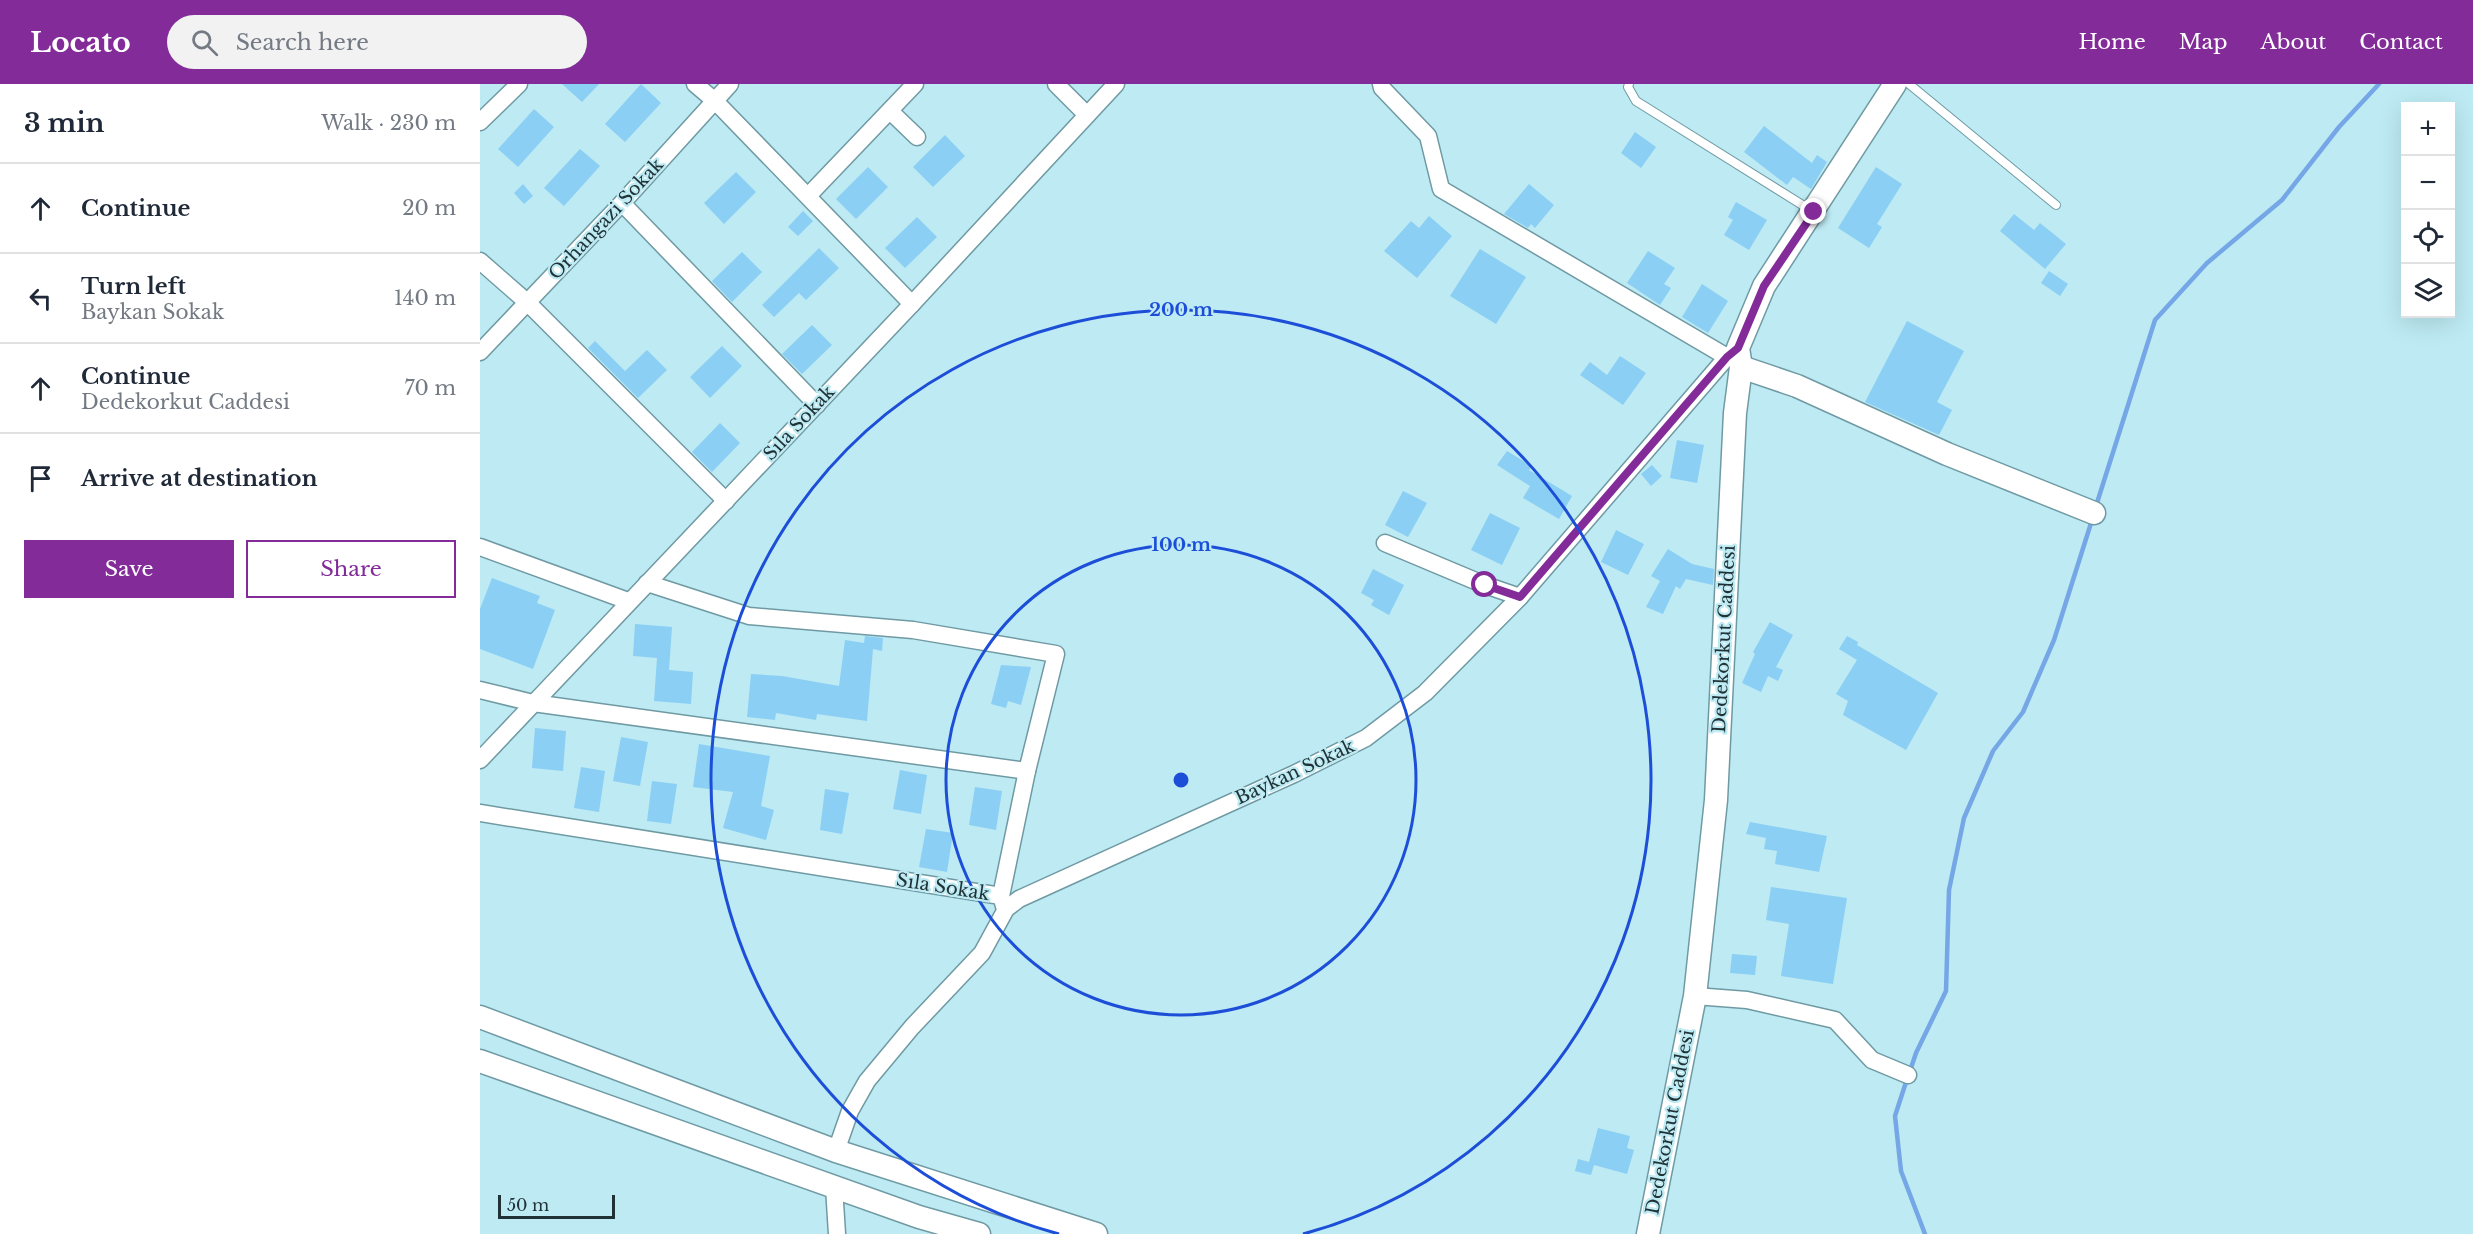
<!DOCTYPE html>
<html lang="en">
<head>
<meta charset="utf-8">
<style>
  body { margin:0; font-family:"Libre Baskerville",serif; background:#f2f2f3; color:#1f2937 }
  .controls { position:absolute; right:18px; top:18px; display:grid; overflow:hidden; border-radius:0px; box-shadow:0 6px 24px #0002 }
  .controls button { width:54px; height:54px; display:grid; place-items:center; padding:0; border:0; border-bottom:2px solid #e0e1e3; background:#fff; color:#1f2937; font:30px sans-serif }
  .scale { position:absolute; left:18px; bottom:15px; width:117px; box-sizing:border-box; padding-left:6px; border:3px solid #203236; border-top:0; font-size:16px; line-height:21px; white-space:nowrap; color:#203236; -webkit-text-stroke:4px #bdeaf3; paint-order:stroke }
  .stop { position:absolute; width:18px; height:18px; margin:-14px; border:4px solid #832c99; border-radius:50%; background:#fff }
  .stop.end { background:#832c99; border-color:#fff; box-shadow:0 2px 6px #0008 }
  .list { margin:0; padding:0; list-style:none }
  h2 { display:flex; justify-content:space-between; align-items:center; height:78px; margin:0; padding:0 24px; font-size:26px }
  h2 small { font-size:20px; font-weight:400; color:#747a83 }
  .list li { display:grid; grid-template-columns:39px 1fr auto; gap:18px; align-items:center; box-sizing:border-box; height:90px; padding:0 24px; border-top:2px solid #e0e1e3 }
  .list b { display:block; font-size:22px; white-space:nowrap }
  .list p { margin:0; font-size:20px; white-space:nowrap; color:#747a83 }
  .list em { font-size:20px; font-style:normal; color:#747a83 }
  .actions { display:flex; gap:12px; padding:18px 24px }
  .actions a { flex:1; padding:14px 0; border:2px solid #832c99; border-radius:0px; text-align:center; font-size:21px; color:#832c99 }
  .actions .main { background:#832c99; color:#fff }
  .icon { flex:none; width:33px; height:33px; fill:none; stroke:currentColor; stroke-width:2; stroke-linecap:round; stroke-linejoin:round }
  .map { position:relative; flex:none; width:1993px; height:1150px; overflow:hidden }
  header { display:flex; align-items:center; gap:36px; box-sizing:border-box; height:84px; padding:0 30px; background:#832c99; color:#fff }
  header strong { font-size:28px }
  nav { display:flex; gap:33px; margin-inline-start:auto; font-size:21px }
  .search { width:420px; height:54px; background:#f2f2f3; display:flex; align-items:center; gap:15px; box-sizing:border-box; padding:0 21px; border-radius:33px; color:#747a83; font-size:22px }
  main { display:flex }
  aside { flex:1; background:#fff }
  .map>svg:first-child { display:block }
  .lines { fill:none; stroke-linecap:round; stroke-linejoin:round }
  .stream { stroke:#75a7e7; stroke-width:4.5 }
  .building { fill:#8bcff4 }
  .lane-casing { stroke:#6f9aa3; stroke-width:10 }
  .street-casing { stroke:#6f9aa3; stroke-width:19 }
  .secondary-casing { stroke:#6f9aa3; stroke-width:25 }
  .lane { stroke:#fff; stroke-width:8 }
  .street { stroke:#fff; stroke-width:16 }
  .secondary { stroke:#fff; stroke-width:22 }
  .route { stroke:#832c99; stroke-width:8 }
  .ring { fill:none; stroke:#1d4ed8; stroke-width:3 }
  .labels { text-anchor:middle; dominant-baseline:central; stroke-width:4.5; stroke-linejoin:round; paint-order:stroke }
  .street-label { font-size:18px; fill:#203236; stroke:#bdeaf3 }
  .centre { fill:#1d4ed8; stroke:#bdeaf3; stroke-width:3 }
  .ring-label { font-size:18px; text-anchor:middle; font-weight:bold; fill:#1d4ed8; stroke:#bdeaf3; stroke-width:4.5; stroke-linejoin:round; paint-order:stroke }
</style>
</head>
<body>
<header>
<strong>Locato</strong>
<div class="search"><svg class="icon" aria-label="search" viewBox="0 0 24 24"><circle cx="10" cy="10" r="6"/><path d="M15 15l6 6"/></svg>Search here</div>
<nav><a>Home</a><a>Map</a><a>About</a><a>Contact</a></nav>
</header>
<main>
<aside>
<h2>3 min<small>Walk · 230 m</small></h2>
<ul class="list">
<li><svg class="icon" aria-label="ahead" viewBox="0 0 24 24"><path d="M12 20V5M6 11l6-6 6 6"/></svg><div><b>Continue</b></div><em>20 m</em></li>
<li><svg class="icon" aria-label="left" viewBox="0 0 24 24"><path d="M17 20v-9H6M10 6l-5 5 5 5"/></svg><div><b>Turn left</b><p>Baykan Sokak</p></div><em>140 m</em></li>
<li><svg class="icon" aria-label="ahead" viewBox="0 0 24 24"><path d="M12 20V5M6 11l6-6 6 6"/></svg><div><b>Continue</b><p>Dedekorkut Caddesi</p></div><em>70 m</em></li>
<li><svg class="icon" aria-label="arrive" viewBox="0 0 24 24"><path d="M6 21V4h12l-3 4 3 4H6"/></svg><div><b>Arrive at destination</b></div></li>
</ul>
<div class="actions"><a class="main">Save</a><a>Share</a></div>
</aside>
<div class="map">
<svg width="1993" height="1150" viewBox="0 0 1993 1150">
  <rect width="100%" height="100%" fill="#bdeaf3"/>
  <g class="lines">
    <g class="stream">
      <path d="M1616,422L1675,236L1727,179L1802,116L1859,43L1899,0"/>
      <path d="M1430,987L1436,969L1466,907L1469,806L1484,734L1513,667L1543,628L1574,556L1612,436"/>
      <path d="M1427,995L1415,1032L1421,1087L1445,1150"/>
    </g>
  </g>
  <g class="building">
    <path d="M82,0H119L102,18Z"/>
    <path d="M161,0L181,19L145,58L125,40Z"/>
    <path d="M54,25L74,43L38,83L18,65Z"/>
    <path d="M1284,42L1332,79L1337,71L1347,78L1331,105L1313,93L1307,101L1264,68Z"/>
    <path d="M1155,48L1176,63L1161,84L1141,69Z"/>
    <path d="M465,51L485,72L453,103L433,83Z"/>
    <path d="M100,65L120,82L84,122L64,104Z"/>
    <path d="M388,83L408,103L376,135L356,115Z"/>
    <path d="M1396,83L1422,100L1397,140L1402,143L1389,164L1358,144Z"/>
    <path d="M256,88L276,108L244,140L224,119Z"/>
    <path d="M43,100L53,112L44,120L34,109Z"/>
    <path d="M1049,100L1074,121L1055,144L1051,140L1048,144L1024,130Z"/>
    <path d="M1256,118L1287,136L1269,166L1244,151L1253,136L1248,133Z"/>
    <path d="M323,127L333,137L318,152L308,143Z"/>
    <path d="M1534,130L1554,146L1560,139L1586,160L1565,185L1520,147Z"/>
    <path d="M949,132L972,152L937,194L904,167L931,137L939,144Z"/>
    <path d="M437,133L457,153L425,184L405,164Z"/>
    <path d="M339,164L359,184L326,216L319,209L294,233L282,221Z"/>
    <path d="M1000,165L1046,193L1016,240L970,212Z"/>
    <path d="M1168,167L1195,184L1184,200L1191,204L1180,221L1147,199Z"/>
    <path d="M262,168L282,188L252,218L232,197Z"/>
    <path d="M1569,187L1588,200L1580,212L1561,199Z"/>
    <path d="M1222,200L1248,217L1228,249L1202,233Z"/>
    <path d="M1427,237L1484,267L1457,318L1472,326L1459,351L1385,318Z"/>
    <path d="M332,241L352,261L322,290L302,270Z"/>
    <path d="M115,257L145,287L167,266L187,286L158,314L108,264Z"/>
    <path d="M242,262L262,282L230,314L210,293Z"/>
    <path d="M1140,272L1166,289L1143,321L1100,291L1110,278L1127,291Z"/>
    <path d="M240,339L260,359L232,388L212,368Z"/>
    <path d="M1197,356L1224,361L1217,399L1190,394Z"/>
    <path d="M1027,367L1052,382L1049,386L1092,412L1079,435L1043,414L1050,402L1017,381Z"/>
    <path d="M1172,381L1182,392L1171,402L1161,390Z"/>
    <path d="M923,407L947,419L928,453L905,441Z"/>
    <path d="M1010,429L1040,444L1022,481L991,466Z"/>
    <path d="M1136,446L1164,460L1148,491L1121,478Z"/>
    <path d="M1188,465L1212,480L1234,485L1233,501L1206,495L1200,505L1196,502L1183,530L1166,523L1180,497L1171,492Z"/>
    <path d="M893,485L924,501L909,531L891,521L894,516L881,509Z"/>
    <path d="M12,494L60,512L57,519L75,526L53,585L0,565V525Z"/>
    <path d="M1290,538L1313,551L1296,583L1303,586L1298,597L1288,592L1281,608L1262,599L1275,570L1273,568Z"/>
    <path d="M155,540L192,543L189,586L213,588L211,620L174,617L177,574L153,572Z"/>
    <path d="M385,552L403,554L402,567L393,565L387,637L337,630L336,636L296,629L295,636L267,633L271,590L302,592L359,602L365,556L384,559Z"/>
    <path d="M1367,552L1378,558L1377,561L1458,609L1426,666L1363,631L1368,617L1356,610L1377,576L1359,565Z"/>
    <path d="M521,581L551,583L541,621L528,617L526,624L511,620Z"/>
    <path d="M55,644L86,647L83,687L52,684Z"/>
    <path d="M141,653L168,658L160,702L133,697Z"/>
    <path d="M219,660L290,672L281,722L294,726L286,756L243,744L253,708L213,703Z"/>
    <path d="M101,683L125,687L119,728L94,724Z"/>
    <path d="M420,686L447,691L441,730L413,725Z"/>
    <path d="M172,697L197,700L191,740L167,737Z"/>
    <path d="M495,703L522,707L516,746L489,741Z"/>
    <path d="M345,705L369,709L362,750L340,746Z"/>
    <path d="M1270,738L1347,752L1339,788L1295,780L1297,767L1284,765L1286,754L1266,750Z"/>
    <path d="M446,745L473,749L467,788L439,783Z"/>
    <path d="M1291,803L1367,814L1353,900L1301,892L1309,840L1286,836Z"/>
    <path d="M1252,870L1277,872L1275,891L1250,889Z"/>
    <path d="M1118,1044L1150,1052L1147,1064L1154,1066L1147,1090L1114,1081L1111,1091L1095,1087L1098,1075L1109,1078Z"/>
  </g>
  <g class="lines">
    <defs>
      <g id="lane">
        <path d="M1149,0L1148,3L1156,17L1332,127"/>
        <path d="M1429,0L1576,121"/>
      </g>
      <g id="street">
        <path d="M215,0L235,17L432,220"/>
        <path d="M576,0L607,31"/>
        <path d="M901,0L902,4L948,52L961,105L1247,273"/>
        <path d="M410,27L437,53"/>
        <path d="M0,38L39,0"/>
        <path d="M328,112L435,0"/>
        <path d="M142,119L337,321"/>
        <path d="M0,177L48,219L246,417"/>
        <path d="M0,268L142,119L250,0"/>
        <path d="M905,459L1005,501L1040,513"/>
        <path d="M0,463L148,517"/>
        <path d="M167,499L269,532L433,546L576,570L547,687"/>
        <path d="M0,606L53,619L547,687L521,812"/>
        <path d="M0,676L432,220L636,0"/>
        <path d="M0,729L521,812L524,822"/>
        <path d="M1215,912L1267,916L1355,936L1392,976L1428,991"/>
        <path d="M356,1067L370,1027L387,997L432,943L502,869L526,825L539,815L814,690L886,654L945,609L1040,513L1247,273L1258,264"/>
        <path d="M354,1103L357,1150"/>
      </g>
      <g id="secondary">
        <path d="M1261,283L1317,302L1467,370L1614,429"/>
        <path d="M0,933L356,1067L616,1150"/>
        <path d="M0,977L439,1133L499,1150"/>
        <path d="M1168,1150L1215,912L1236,716L1255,329L1261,283L1258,264L1284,202L1415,0"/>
      </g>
    </defs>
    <use href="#lane" class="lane-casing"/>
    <use href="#street" class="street-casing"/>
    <use href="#secondary" class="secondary-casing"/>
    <use href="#lane" class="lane"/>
    <use href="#street" class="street"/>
    <use href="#secondary" class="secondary"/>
  </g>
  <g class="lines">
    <path class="route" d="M1005,501L1040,513L1247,273L1258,264L1284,202L1334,128"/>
  </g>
  <g class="ring">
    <circle cx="701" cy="696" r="235"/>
    <path d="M579 1150A470 470 0 1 1 823 1150"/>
  </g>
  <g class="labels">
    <g class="street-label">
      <text transform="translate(126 135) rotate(-47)">Orhangazi Sokak</text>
      <text transform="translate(319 339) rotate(-47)">Sıla Sokak</text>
      <text transform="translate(1244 555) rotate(-87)">Dedekorkut Caddesi</text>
      <text transform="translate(815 688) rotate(-25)">Baykan Sokak</text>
      <text transform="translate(463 803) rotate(9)">Sıla Sokak</text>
      <text transform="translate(1190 1038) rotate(-79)">Dedekorkut Caddesi</text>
    </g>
  </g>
  <circle cx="701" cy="696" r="9" class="centre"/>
  <g class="ring-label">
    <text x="701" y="232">200 m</text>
    <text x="701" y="467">100 m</text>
  </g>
</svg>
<div class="controls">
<button>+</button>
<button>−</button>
<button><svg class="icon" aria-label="locate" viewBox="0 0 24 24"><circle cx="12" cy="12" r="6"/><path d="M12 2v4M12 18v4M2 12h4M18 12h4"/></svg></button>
<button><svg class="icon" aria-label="layers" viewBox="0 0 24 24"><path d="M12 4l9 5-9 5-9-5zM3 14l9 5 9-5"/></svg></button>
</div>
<div class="scale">50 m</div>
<div class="stop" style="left:1005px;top:501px"></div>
<div class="stop end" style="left:1334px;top:128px"></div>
</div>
</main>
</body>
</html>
